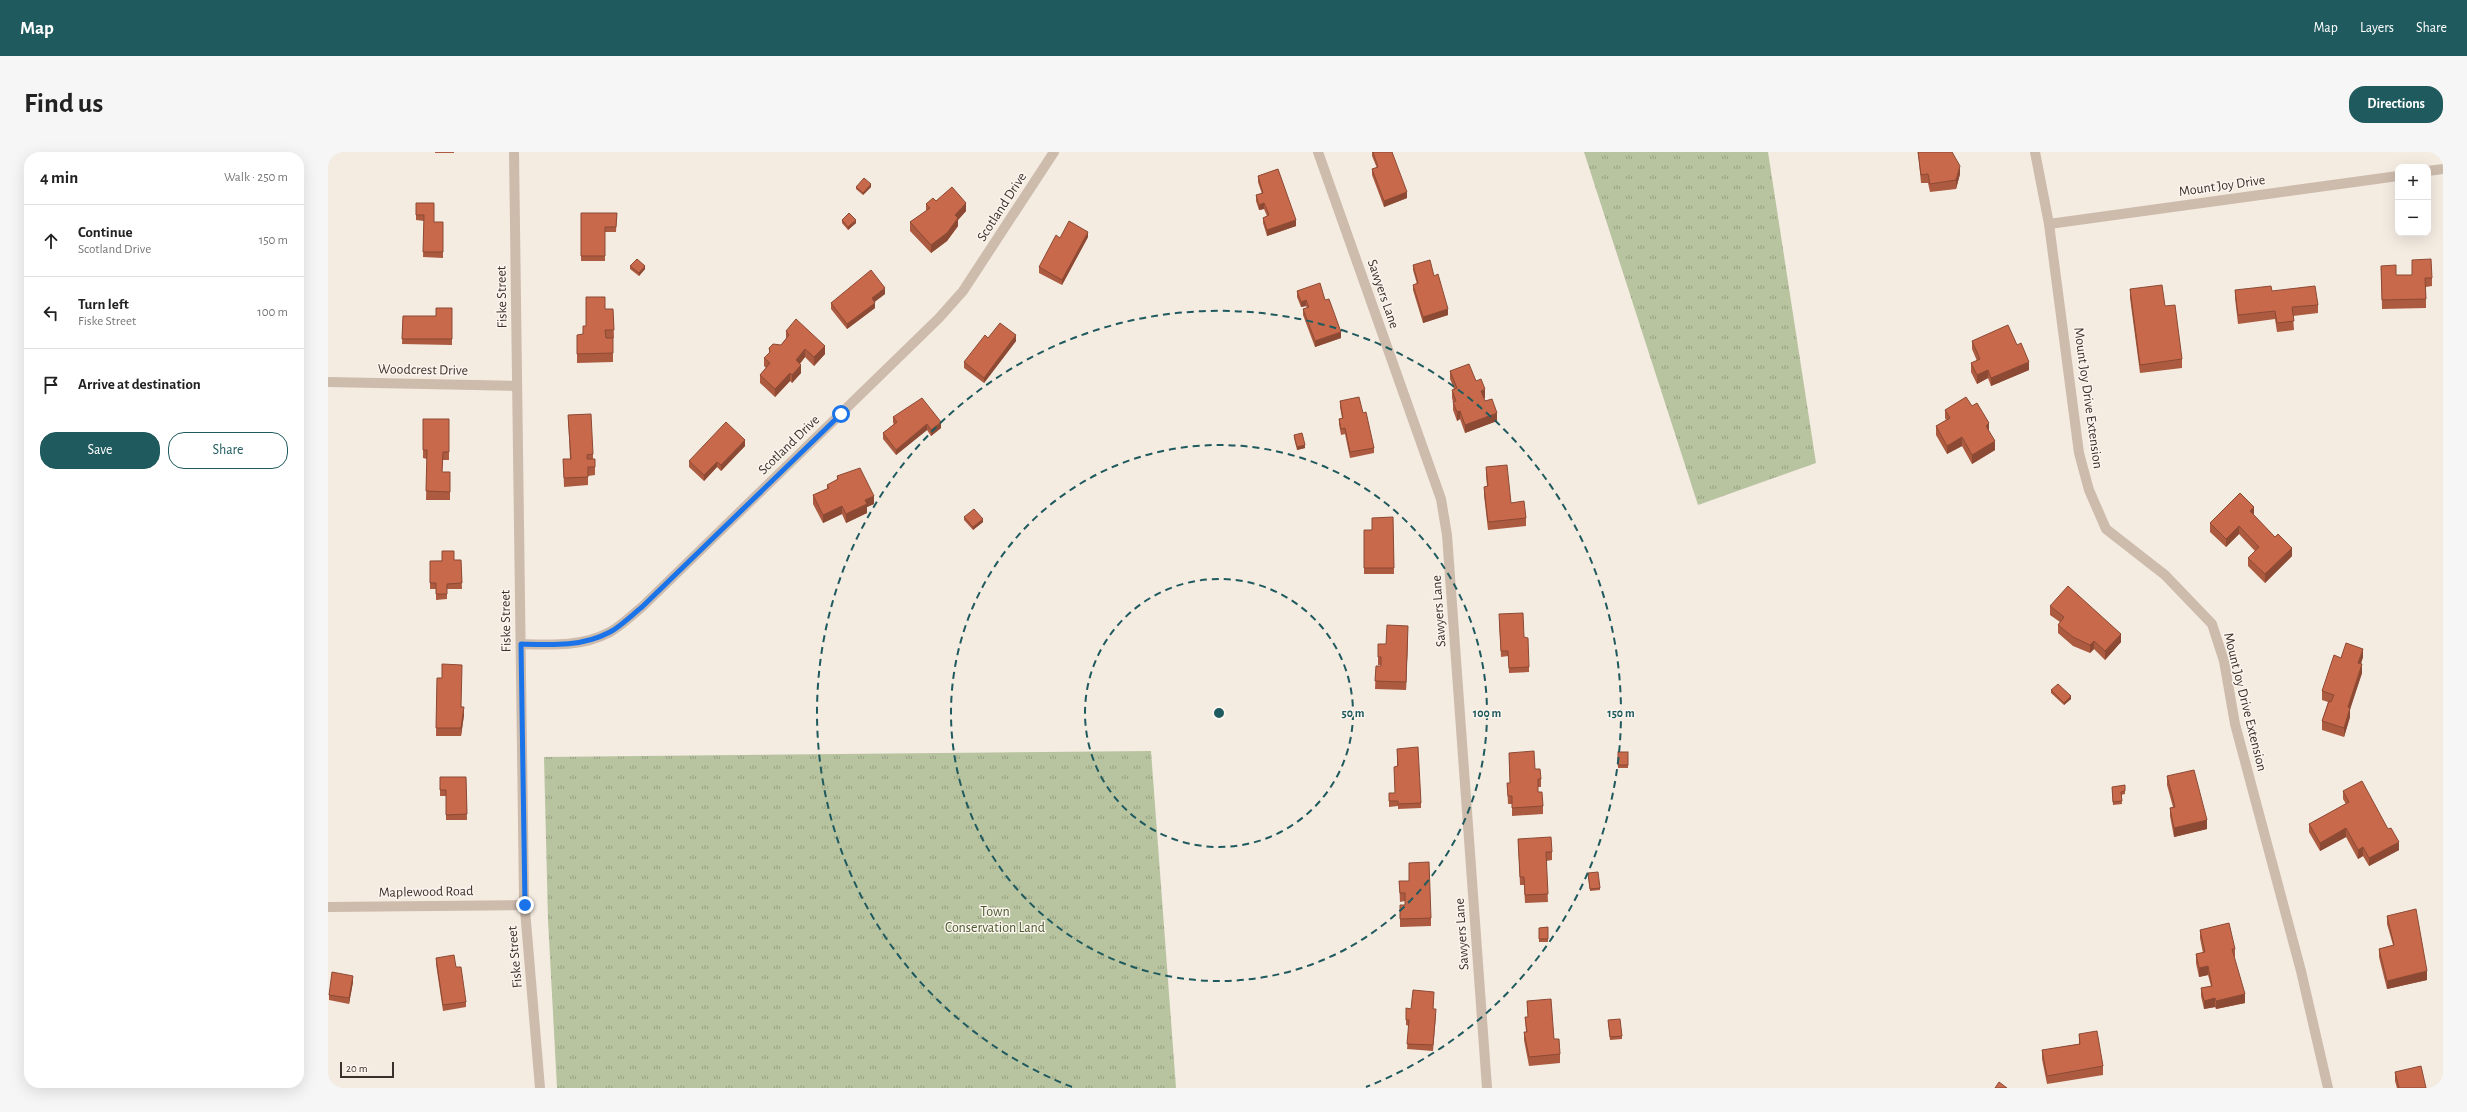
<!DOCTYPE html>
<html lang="en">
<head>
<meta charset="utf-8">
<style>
  body { margin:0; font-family:"Alegreya Sans",sans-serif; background:#f6f6f6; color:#222 }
  .controls { position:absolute; right:12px; top:12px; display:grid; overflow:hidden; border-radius:8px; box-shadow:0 4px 16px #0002 }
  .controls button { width:36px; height:36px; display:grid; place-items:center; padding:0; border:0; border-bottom:1px solid #e0e0e0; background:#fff; color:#222; font:20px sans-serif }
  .scale { position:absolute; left:12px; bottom:10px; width:54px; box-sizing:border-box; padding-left:4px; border:2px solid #3b302b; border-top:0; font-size:11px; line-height:14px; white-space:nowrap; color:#3b302b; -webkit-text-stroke:3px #fbf5ee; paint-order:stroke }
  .stop { position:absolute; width:12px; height:12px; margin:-9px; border:3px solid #1a73e8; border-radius:50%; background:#fff }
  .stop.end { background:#1a73e8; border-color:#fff; box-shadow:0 1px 4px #0008 }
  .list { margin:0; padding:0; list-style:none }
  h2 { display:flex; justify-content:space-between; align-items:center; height:52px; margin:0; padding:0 16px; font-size:17px }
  h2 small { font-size:13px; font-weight:400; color:#767676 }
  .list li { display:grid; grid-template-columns:26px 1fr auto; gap:12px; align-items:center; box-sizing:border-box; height:72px; padding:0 16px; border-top:1px solid #e0e0e0 }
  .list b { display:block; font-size:15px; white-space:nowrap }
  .list p { margin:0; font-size:13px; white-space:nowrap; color:#767676 }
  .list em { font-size:13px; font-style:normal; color:#767676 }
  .actions { display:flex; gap:8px; padding:12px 16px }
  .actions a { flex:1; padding:9px 0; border:1px solid #1f5a5e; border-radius:16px; text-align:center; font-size:14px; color:#1f5a5e }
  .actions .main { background:#1f5a5e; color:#fff }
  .icon { flex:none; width:22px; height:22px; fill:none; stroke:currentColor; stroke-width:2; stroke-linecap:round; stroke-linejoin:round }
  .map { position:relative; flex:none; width:2115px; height:936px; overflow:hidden; border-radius:16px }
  header { display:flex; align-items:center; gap:24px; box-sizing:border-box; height:56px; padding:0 20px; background:#1f5a5e; color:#fff }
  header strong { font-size:19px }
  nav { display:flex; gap:22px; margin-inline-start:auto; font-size:14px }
  .intro { display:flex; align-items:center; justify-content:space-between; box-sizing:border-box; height:96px; padding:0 24px }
  h1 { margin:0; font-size:28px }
  .button { padding:10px 18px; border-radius:16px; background:#1f5a5e; color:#fff; font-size:14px; font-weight:700 }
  main { display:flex; gap:24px; padding:0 24px }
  aside { flex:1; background:#fff; border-radius:16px; box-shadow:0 4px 16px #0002 }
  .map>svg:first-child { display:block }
  .park { fill:url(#park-tufts) }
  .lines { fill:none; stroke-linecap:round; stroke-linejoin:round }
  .minor { stroke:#cdbbac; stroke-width:10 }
  .wall { fill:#ac5a40 }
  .shaded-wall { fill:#8c4a34 }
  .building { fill:#c8694b; stroke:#8c4a34 }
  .route { stroke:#1a73e8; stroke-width:5 }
  .ring { fill:none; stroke:#1f5a5e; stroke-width:2; stroke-dasharray:7 5 }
  .labels { text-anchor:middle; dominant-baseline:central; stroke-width:3; stroke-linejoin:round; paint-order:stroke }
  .street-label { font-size:14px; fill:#3b302b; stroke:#fbf5ee }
  .park-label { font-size:14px; fill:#4a5a2e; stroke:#fbf5ee }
  .centre { fill:#1f5a5e; stroke:#fbf5ee; stroke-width:2 }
  .ring-label { font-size:12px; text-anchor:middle; font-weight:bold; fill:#1f5a5e; stroke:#fbf5ee; stroke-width:3; stroke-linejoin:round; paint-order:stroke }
</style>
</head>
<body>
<header>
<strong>Map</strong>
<nav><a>Map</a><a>Layers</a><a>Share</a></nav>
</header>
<div class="intro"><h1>Find us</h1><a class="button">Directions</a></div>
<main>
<aside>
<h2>4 min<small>Walk · 250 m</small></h2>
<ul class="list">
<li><svg class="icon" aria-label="ahead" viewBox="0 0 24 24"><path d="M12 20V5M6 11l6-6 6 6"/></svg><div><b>Continue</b><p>Scotland Drive</p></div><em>150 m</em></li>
<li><svg class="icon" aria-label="left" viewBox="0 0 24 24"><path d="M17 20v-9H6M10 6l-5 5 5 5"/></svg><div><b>Turn left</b><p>Fiske Street</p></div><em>100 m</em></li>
<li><svg class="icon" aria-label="arrive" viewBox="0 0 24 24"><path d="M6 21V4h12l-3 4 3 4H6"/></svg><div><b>Arrive at destination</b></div></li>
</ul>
<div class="actions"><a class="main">Save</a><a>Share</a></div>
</aside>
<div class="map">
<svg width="2115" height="936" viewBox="0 0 2115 936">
  <defs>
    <pattern id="park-tufts" width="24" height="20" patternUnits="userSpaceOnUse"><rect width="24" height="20" fill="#b8c4a0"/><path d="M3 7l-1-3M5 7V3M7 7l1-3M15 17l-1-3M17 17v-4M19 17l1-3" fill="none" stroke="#97a083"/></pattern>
  </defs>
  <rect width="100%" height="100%" fill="#f4ebe1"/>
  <g class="park">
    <path d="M1256,0H1440L1488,311L1370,353Z"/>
    <path d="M823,599L848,936H229L220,768L216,605Z"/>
  </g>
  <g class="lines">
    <g class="minor">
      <path d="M186,0L196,746L212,936"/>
      <path d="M990,0L1113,347L1119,383L1159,936"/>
      <path d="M1707,0L1721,72L1751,301L1761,338L1778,377L1837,423L1884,472L1896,509L1907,572L1973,819L2000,936"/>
      <path d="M2100,19L2115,17"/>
      <path d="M1721,72L2070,24"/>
      <path d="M0,230L189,234"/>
      <path d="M193,492C223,493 254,495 282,480C293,474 304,463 314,455L611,166L635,139L726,0"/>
      <path d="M0,755L197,753"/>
    </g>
  </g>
  <g class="wall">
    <rect x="107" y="0" width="19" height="1"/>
    <path d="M1044,0H1064L1079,46L1056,55L1044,23V17L1049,16L1044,4Z"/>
    <path d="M1590,0H1624L1632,22L1628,37L1602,40L1600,31H1593Z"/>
    <path d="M930,24L968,74L939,84L935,71V66L939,64L936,57L931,58L928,49V43L934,42L930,30Z"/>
    <path d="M528,35H543L535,43L528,37Z"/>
    <path d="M608,49L638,59L630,68V74L619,89L603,101L582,79V70L598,59V52Z"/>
    <path d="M88,51L106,70H115V106L95,105L96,69L88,68Z"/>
    <path d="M253,61H289L288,80H277V109H253Z"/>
    <path d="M514,68L528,71L520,78L514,71Z"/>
    <path d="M760,85L734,133L711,121V115L732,86Z"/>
    <path d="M2084,108L2104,126V134L2098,135V156L2054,157L2053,114L2068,123H2084Z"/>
    <path d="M1085,113L1120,163L1095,171L1085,138V133L1089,132L1085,118Z"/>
    <path d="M302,114L317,117L311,124L302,117Z"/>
    <path d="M1802,137L1837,154L1854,207V216L1812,221L1802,146Z"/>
    <path d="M1907,138L1944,139L1990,153V161L1965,164L1966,178L1949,180L1947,167L1910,172L1907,146Z"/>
    <path d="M969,139L997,148L1013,186L987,195L975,163V157L979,156L978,154L973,155L969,145Z"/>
    <path d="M557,142L546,150L547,156L519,177L503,157V151Z"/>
    <path d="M124,156V193L74,192L75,164H108Z"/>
    <path d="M277,157H285L286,186H285V210L249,211V183H255L258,174Z"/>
    <path d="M458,179L497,202L486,214L477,205L472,212L473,221L464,231L462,229L447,245L432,231V223L438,216L436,214V206L441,201V196L453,193L458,187Z"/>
    <path d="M660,186L688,189L656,231L636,216V210Z"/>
    <path d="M1644,189L1689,193L1701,218L1663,234L1660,226L1649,232L1643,220V211L1649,209L1644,197Z"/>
    <path d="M1122,219L1148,229L1157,246H1156L1157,249L1169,269L1137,281L1132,267L1129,269L1125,258V250L1124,246V238L1126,237L1122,227Z"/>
    <path d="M1012,249L1035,261L1046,296V301L1022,306L1017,282L1013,283L1011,272V267L1014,266L1012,255Z"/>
    <path d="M1644,254L1661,280L1667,298L1644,312L1634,294L1619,302L1608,283V274L1618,268L1617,266V258Z"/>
    <path d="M240,263L265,302V307H267V323L260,324V333L236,335L235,307H242Z"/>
    <path d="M565,265L613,276L603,284L599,278L568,303L555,287V281L566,272L565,271Z"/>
    <path d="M95,267H121V308H115L114,320H122V348H98L99,307L95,306Z"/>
    <path d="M966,283L977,296L969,298L966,286Z"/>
    <path d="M417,294L393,319L389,315L376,329L361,315V309Z"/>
    <path d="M1158,315L1183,351L1198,366V374L1160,378L1156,343V335L1159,334L1158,324Z"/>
    <path d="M509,324L546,352L539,355V361L518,371L514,362L495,371L485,352V343L499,337V333L509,328Z"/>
    <path d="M1926,363L1964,404L1937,431L1920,414V406L1927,399L1911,382L1898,395L1882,380V371Z"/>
    <path d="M636,365L655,370L645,378L636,368Z"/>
    <path d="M1065,365L1066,422H1036V378H1044Z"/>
    <path d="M133,408L134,437H119V447L108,448V437H102V409Z"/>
    <path d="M1722,454L1793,490L1777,508L1766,497L1762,501L1745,494L1730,481V473L1732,470L1722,463Z"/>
    <path d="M1171,468L1196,485L1201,515V520L1181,521L1180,504L1173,505Z"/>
    <path d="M1080,483L1078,538L1047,537L1048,514H1053V513H1050V492H1058Z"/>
    <path d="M2035,505L2033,512L2034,521L2022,556V565L2016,585L1994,578V569L2000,550L1994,548V539L2013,506Z"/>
    <path d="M109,526L134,555L136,563L133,584H108Z"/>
    <path d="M1723,538L1743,547L1736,553L1723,541Z"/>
    <path d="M1069,597L1093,651V656L1070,657V654L1061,655V641H1067L1069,614Z"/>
    <rect x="1290" y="600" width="10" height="16"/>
    <path d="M1181,601L1207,617L1213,627V635H1210V640L1215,654V662L1184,664V652H1180L1179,631H1182Z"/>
    <path d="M1839,624L1879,677L1846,685L1842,664V656L1845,655L1839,633Z"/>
    <path d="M112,625H138L139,668H118V644H112Z"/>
    <path d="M1797,633V642L1793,643L1794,652L1785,653L1784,638Z"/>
    <path d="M2015,639L2071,698L2041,714L2035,704L2030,707L2018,685L1992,699L1981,680V672L2018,652L2015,647Z"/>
    <path d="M1190,687L1224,700V708L1218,709L1220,750L1197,751L1196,733H1192Z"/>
    <path d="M1260,724L1272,736V738L1262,739Z"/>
    <path d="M1071,729L1103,766V774L1072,775V753H1077V749L1072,750Z"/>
    <path d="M2059,764L2099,828L2059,837L2051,805V797L2065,793L2059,772Z"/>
    <path d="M1220,775V790H1211V776Z"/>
    <path d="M1872,778L1907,797V805H1906L1917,851L1888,857L1887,855L1876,857L1873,844V836L1883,834L1880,823L1871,825L1868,811V802L1875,801L1872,786Z"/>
    <path d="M108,806L128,815L138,850V855L115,859L108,812Z"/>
    <path d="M25,830L21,852L1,848V843Z"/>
    <path d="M1106,846L1105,857L1108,863L1105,899L1079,897L1081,874L1078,873V868L1083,857Z"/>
    <path d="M1199,849L1226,887L1232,902V911L1201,914L1196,888V880H1198L1197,865H1200Z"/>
    <path d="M1280,868L1294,884V887L1282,888Z"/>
    <path d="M1751,882L1775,914V923L1719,932L1714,907V898L1751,892Z"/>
    <path d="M2067,920L2098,936H2069L2067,929Z"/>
  </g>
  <g class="shaded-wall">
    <path d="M1632,14V22L1628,37V28Z"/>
    <path d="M543,32V35L535,43V41Z"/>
    <path d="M1079,40V46L1056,55V49Z"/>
    <path d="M638,51V59L630,68V74L619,89L603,101V93L627,63Z"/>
    <path d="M936,51V57L931,58V53Z"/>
    <path d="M528,68V71L520,78V75Z"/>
    <path d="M968,68V74L939,84V78Z"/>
    <path d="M760,80V85L734,133V128Z"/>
    <path d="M317,114V117L311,124V121Z"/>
    <path d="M557,136V142L544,152V146Z"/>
    <path d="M978,148V154L973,155V150Z"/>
    <path d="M547,151V156L519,177V172Z"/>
    <path d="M1120,157V163L1095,171V165Z"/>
    <path d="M1013,180V186L987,195V189Z"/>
    <path d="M688,183V189L656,231V226Z"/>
    <path d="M497,194V202L486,214V205Z"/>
    <path d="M477,197V205L468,216V208Z"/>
    <path d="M1701,210V218L1663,234V226Z"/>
    <path d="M473,213V221L464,231V223Z"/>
    <path d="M1660,218V226L1649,232V223Z"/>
    <path d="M462,221V229L447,245V237Z"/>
    <path d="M1157,237V246L1153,247V239Z"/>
    <path d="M1132,259V267L1129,269V260Z"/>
    <path d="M1169,261V269L1137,281V273Z"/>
    <path d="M613,270V276L603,284V278Z"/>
    <path d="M1661,271V280L1658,274Z"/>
    <path d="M599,272V278L568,303V298Z"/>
    <path d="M1634,285V294L1619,302V294Z"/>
    <path d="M417,288V294L393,319V313Z"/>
    <path d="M1667,289V298L1644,312V303Z"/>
    <path d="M977,293V296L969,298V295Z"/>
    <path d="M389,310V315L376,329V323Z"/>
    <path d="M546,344V352L539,355V361L518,371V362L537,348Z"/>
    <path d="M514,354V362L495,371V363Z"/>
    <path d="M1926,355V363L1922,359Z"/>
    <path d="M655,367V370L645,378V375Z"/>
    <path d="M1911,374V382L1898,395V387Z"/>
    <path d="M1964,396V404L1937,431V422Z"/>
    <path d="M1080,474V483L1078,538V530Z"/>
    <path d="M1793,482V490L1777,508V499Z"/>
    <path d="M1766,489V497L1762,501V493Z"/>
    <path d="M2035,497V505L2030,519V511Z"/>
    <path d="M2034,512V521L2020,564V555Z"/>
    <path d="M1743,544V547L1736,553V551Z"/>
    <path d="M136,555V563L133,584V576Z"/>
    <path d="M2022,556V565L2016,585V576Z"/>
    <path d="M1879,668V677L1846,685V676Z"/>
    <path d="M2018,676V685L1992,699V691Z"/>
    <path d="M2071,690V698L2041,714V706Z"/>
    <path d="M2035,695V704L2030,707V698Z"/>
    <path d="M1880,814V823L1871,825V816Z"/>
    <path d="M2099,819V828L2059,837V829Z"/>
    <path d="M25,824V830L21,852V846Z"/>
    <path d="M1917,842V851L1888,857V849Z"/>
    <path d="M1887,846V855L1876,857V849Z"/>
  </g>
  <g class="building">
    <path d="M1045,0H1064L1079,40L1056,49L1044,17L1050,15Z"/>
    <path d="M1590,0H1624L1632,14L1628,28L1602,32L1600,22L1593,23Z"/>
    <path d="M950,17L968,68L939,78L935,66L941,63L936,51L931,53L928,43L935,41L930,24Z"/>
    <path d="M536,26L543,32L535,41L528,35Z"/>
    <path d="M624,35L638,51L627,63L630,66L619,81L603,93L582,70L602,56L598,52L605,46L608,49Z"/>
    <path d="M88,51H106V70H115V100H95L96,63H88Z"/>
    <path d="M253,61H289L288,75H277V104H253Z"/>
    <path d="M521,61L528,68L520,75L514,68Z"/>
    <path d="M741,69L760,80L734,128L711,115L728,83L732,86Z"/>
    <path d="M309,107L317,114L311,121L302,114Z"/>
    <path d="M2103,107L2104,126H2097L2098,147L2054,148L2053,114L2068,113V123H2084V108Z"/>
    <path d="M1102,108L1106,124L1110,122L1120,157L1095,165L1085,133L1090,131L1085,113Z"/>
    <path d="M543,118L557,136L544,146L547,151L519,172L503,151Z"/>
    <path d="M992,131L997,148L1001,147L1013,180L987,189L975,157L981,155L978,148L973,150L969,139Z"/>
    <path d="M1834,133L1837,154L1847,153L1854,207L1812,213L1802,137Z"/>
    <path d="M1943,134L1944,139L1987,134L1990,153L1964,155L1966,169L1949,171L1947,159L1910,163L1907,138Z"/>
    <path d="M258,145H277V157H285L286,178H277L278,186H285V201L249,202V183L255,182V174H258Z"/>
    <path d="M108,156H124V187H74L75,164H108Z"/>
    <path d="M468,167L497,194L486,205L477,197L468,208L473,213L464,223L462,221L447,237L432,223L442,211L436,206L442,200L441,196L445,192L453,193L461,183L458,179Z"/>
    <path d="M672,171L688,183L656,226L636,210L657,183L660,186Z"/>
    <path d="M1680,173L1689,193L1693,191L1701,210L1663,226L1660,218L1649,223L1643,211L1652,207L1644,189Z"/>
    <path d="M1141,212L1148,229L1153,227L1157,237L1153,239L1157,249L1164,247L1169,261L1137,273L1132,259L1129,260L1125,250L1128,249L1124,238L1129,236L1122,219Z"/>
    <path d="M1031,245L1035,261L1038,260L1046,296L1022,300L1017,276L1013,277L1011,267L1015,266L1012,249Z"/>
    <path d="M1638,245L1644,254L1649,251L1661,271L1658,274L1667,289L1644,303L1634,285L1619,294L1608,274L1622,266L1617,258Z"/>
    <path d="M594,246L613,270L603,278L599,272L568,298L555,281L569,270L565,265Z"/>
    <path d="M263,262L265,302L259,303V307H267V315H260V325L236,326L235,307H243L240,263Z"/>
    <path d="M95,267H121V300H115L114,320H122V340L98,339L99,298H95Z"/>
    <path d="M398,270L417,288L393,313L389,310L376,323L361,309Z"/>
    <path d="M974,281L977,293L969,295L966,283Z"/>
    <path d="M1179,313L1183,351L1196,349L1198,366L1160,370L1156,335L1160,334L1158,315Z"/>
    <path d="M532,316L546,344L537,348L539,352L518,362L514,354L495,363L485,343L501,336L499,333L510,327L509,324Z"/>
    <path d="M1912,341L1926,355L1922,359L1947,385L1950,382L1964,396L1937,422L1920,406L1931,395L1911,374L1898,387L1882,371Z"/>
    <path d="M646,357L655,367L645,375L636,365Z"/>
    <path d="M1065,365L1066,416H1036V378H1044V366Z"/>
    <path d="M114,399H126V408H133L134,431L119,432V442H108V431H102V409H114Z"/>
    <path d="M1740,434L1793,482L1777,499L1766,489L1762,493L1745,485L1730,473L1736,465L1722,454Z"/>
    <path d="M1195,461L1196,485L1200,486L1201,515L1181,516L1180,499H1173L1171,462Z"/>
    <path d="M1059,473L1080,474L1078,530L1047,529L1048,514H1053V505H1050V492H1058Z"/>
    <path d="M2018,491L2035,497L2030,511L2034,512L2020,555L2022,556L2016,576L1994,569L2001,549L2003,550L2006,543L1994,539L2006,503L2013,506Z"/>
    <path d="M114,512L134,513L133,555H136L133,576H108L109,526H114Z"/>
    <path d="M1730,532L1743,544L1736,551L1723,538Z"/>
    <path d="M1090,595L1093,651L1070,652V649H1061V641H1067L1066,615L1070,614L1069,597Z"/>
    <path d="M1206,599L1207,617H1212L1213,627H1210V640H1214L1215,654L1184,656V644H1180L1179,631H1182L1181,601Z"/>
    <rect x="1290" y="600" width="10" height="13"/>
    <path d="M1866,618L1879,668L1846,676L1842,656L1847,655L1839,624Z"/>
    <path d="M112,625H138L139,662L118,663V638H112Z"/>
    <path d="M2034,629L2060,677L2063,676L2071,690L2041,706L2035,695L2030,698L2018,676L1992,691L1981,672L2021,650L2015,639Z"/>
    <path d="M1797,633V639L1793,640L1794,649L1785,650L1784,635Z"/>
    <path d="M1223,685L1224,700H1218L1220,742L1197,743L1196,725H1192L1190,687Z"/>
    <path d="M1101,710L1103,766L1072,767V753H1077V741H1072L1071,729H1081V711Z"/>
    <path d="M1270,720L1272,736L1262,737L1260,721Z"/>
    <path d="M2088,757L2099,819L2059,829L2051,797L2066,793L2059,764Z"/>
    <path d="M1901,771L1907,797H1904L1917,842L1888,849L1887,846L1876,849L1873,836L1884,834L1880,814L1871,816L1868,802L1877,800L1872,778Z"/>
    <path d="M1220,775V787H1211V776Z"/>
    <path d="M126,803L128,815H133L138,850L115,853L108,806Z"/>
    <path d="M4,820L25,824L21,846L1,843Z"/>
    <path d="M1085,838L1106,840L1105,857H1108L1105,893L1079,892L1081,868H1078V856L1083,857Z"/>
    <path d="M1223,847L1226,887H1231L1232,902L1201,905L1196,880H1199L1197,865H1200L1199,849Z"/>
    <path d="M1292,867L1294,884L1282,885L1280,868Z"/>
    <path d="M1769,879L1775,914L1719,924L1714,898L1752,892L1751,882Z"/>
    <path d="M2093,914L2098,936H2071L2067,920Z"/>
    <path d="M1671,930L1679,936H1667Z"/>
  </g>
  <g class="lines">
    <path class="route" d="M197,753L193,492C223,493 254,495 282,480C293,474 304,463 314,455L513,262"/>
  </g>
  <g class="ring">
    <circle cx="891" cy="561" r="134"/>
    <circle cx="891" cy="561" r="268"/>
    <path d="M744 935A402 402 0 1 1 1038 935"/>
  </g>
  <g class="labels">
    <g class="street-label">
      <text transform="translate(1894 34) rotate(-8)">Mount Joy Drive</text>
      <text transform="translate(674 55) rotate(-57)">Scotland Drive</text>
      <text transform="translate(1055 142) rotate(71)">Sawyers Lane</text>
      <text transform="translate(174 145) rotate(-91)">Fiske Street</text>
      <text transform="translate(95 218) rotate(1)">Woodcrest Drive</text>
      <text transform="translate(1760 246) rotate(82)">Mount Joy Drive Extension</text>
      <text transform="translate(461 293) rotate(-44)">Scotland Drive</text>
      <text transform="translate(1111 459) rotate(-94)">Sawyers Lane</text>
      <text transform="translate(178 469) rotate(-91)">Fiske Street</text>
      <text transform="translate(1917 550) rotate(76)">Mount Joy Drive Extension</text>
      <text transform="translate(98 740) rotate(-1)">Maplewood Road</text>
      <text transform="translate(1134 782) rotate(-94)">Sawyers Lane</text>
      <text transform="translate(187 805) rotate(-95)">Fiske Street</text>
    </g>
    <g class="park-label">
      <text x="667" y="760">Town<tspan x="667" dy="16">Conservation Land</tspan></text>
    </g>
  </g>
  <circle cx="891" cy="561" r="6" class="centre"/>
  <g class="ring-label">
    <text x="1025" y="565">50 m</text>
    <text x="1159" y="565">100 m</text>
    <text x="1293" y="565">150 m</text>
  </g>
</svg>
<div class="controls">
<button>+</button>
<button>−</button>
</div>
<div class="scale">20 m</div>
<div class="stop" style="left:513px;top:262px"></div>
<div class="stop end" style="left:197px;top:753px"></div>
</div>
</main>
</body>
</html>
